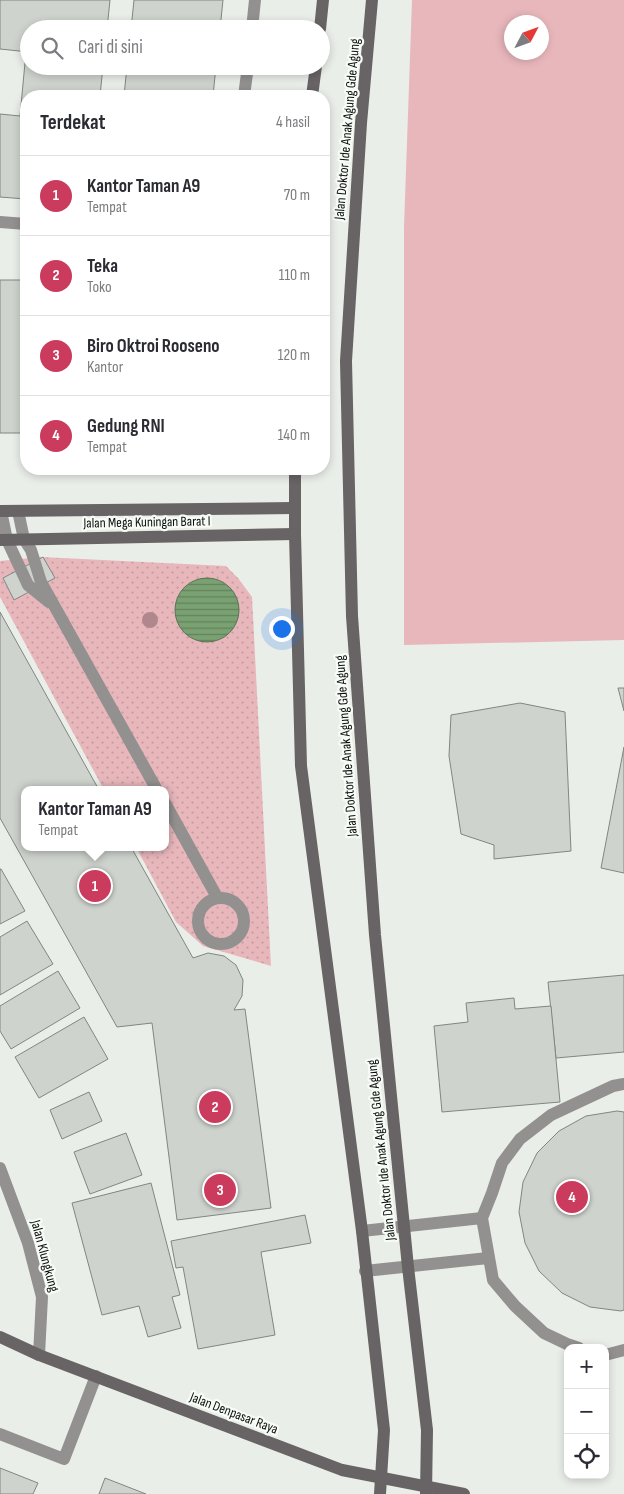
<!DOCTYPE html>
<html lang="id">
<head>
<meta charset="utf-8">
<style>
  body { margin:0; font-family:"Sofia Sans Condensed",sans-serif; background:#f7f7f7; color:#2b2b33 }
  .controls { position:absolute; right:15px; bottom:15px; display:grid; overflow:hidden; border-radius:10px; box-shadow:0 2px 8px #0003 }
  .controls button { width:45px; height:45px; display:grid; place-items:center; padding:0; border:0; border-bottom:1px solid #e1e1e2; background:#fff; color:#2b2b33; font:25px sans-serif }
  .compass { position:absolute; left:504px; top:15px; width:45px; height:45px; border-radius:50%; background:#fff; box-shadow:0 2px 8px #0003; rotate:49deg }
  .you { position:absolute; left:281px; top:628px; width:18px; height:18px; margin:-12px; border:4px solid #fff; border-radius:50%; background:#1a73e8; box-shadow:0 0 0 8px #1a73e833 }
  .badge { display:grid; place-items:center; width:32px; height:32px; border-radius:50%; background:#cb3b5e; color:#fff; font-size:16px; font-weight:700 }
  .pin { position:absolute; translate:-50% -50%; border:2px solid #fff; box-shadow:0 1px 5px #0006 }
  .popup { position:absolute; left:21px; top:786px; width:148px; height:65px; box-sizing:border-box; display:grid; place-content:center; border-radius:10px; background:#fff; filter:drop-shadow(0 1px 4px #0005); font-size:16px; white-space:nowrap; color:#7c7c81 }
  .popup b { font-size:19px; color:#2b2b33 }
  .popup::after { content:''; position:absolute; left:50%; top:100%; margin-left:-10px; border:10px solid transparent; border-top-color:#fff }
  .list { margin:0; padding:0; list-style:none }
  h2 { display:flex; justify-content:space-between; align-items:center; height:65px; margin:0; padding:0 20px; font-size:21px }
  h2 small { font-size:16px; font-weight:400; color:#7c7c81 }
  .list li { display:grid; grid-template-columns:32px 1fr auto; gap:15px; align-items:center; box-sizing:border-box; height:80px; padding:0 20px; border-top:1px solid #e1e1e2 }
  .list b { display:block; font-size:19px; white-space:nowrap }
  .list p { margin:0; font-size:16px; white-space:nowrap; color:#7c7c81 }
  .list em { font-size:16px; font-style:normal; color:#7c7c81 }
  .icon { flex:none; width:28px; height:28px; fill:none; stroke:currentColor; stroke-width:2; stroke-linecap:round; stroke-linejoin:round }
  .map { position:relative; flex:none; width:624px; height:1494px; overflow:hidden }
  .search { position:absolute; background:#fff; box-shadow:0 2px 8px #0003; left:20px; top:20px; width:310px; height:55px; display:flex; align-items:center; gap:12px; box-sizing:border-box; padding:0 18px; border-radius:28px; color:#7c7c81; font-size:19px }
  .panel { position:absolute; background:#fff; box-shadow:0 2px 8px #0003; left:20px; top:90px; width:310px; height:385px; border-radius:20px }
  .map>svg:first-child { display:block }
  .grass { fill:#e8b7bc; fill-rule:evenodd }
  .park { fill:url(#park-dots) }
  .water { fill:url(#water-rules); stroke:#597453 }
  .building { fill:#cfd3ce; stroke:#828682 }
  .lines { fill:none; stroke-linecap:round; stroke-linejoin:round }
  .lane { stroke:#939090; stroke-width:12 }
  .street { stroke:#939090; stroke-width:12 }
  .secondary { stroke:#686364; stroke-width:12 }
  .tree { fill:#b1878e }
  .labels { text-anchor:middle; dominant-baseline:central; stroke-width:4.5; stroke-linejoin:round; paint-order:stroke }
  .street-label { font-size:14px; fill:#0b0c0b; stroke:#f7fcf7 }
</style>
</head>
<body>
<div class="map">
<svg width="624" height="1494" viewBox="0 0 624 1494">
  <defs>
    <pattern id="park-dots" width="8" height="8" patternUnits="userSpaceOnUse" patternTransform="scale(1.25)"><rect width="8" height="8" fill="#e8b7bc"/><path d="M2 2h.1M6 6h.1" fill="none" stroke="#c69ca0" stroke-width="1.8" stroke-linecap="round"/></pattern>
    <pattern id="water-rules" width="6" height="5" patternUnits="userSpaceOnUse" patternTransform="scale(1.25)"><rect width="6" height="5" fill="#7aa172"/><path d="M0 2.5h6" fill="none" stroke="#62825c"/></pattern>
  </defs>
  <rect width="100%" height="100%" fill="#eaeee9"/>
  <path class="grass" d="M412,0H624V640L404,645V227ZM512,22H542V52H512Z"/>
  <path class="park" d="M41,557L226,566L238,578L252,597L271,966L203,946L176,922L136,847H165V790H104L0,597V561Z"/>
  <circle class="water" cx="207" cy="610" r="32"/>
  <g class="building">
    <path d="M0,0H110L107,29H29V52L0,49Z"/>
    <path d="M134,0H223L220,29H131Z"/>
    <path d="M26,52H29V66H103L100,96H26V199L0,197V114L20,116Z"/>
    <path d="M127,66H216L213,96H124Z"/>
    <rect x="0" y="280" width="26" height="153"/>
    <path d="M43,557L55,578L14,600L3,578Z"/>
    <path d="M0,612L99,790H25V847H131L193,958L208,953L224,956L236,965L243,980L242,996L234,1010L245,1009L271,1208L177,1220L152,1023L117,1027L0,818Z"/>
    <path d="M618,688H624V711Z"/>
    <path d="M520,703L565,712L571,851L494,859V845L461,834L449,756L451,715Z"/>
    <path d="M624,747V873L601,868Z"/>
    <path d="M0,869H1L25,911L0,924Z"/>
    <path d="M27,921L53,964L0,995V937Z"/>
    <path d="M58,971L80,1008L11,1049L0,1031V1006Z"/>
    <path d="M624,975V1052L556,1058L548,982Z"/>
    <path d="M514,998L515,1009L551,1006L560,1102L442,1112L434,1026L468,1022L466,1003Z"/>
    <path d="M84,1017L108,1059L39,1098L15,1057Z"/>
    <path d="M89,1092L102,1121L62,1139L50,1110Z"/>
    <path d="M617,1111L624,1112V1310L621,1311L590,1307L562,1293L539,1271L525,1243L519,1212L523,1182L537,1153L559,1131L586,1116Z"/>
    <path d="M126,1133L142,1175L90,1194L74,1152Z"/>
    <path d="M151,1183L180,1295L172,1297L181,1328L148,1337L139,1306L102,1315L72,1203Z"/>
    <path d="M305,1215L311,1243L261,1252L275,1335L198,1349L183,1267L176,1268L171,1241Z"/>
    <path d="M0,1468L38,1483L33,1494H0Z"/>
    <path d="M105,1478L146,1494H99Z"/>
  </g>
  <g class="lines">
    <g class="lane">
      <path d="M252,29L255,0"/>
      <path d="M244,96L248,66"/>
      <path d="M0,222L26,224"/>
      <path d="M1,511L7,540L28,585L49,602"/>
      <path d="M18,511L24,539L31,550L41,582L157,790"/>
      <path d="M165,803L217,897"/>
      <circle cx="221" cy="921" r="23"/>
      <path d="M362,1231L482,1218"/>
      <path d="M365,1271L488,1258"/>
      <path d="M579,1348L567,1344L544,1333L515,1306L493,1280L482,1218L492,1193L502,1163L520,1139L551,1115L613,1086L624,1084"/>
      <path d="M605,1355L624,1350"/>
      <path d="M0,1434L64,1459L96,1376"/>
    </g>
    <path class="street" d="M0,1168L28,1243L42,1297L39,1355"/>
    <g class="secondary">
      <path d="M372,0L361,123L346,361L352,616L375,935L408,1267L427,1430L426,1494"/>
      <path d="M320,29L323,0"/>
      <path d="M312,96L316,66"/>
      <path d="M295,469V534L301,766L362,1231L384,1430L380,1494"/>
      <path d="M0,511L294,508"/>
      <path d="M0,540L295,534"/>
      <path d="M0,1337L39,1355L342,1470L464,1494"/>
    </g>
  </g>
  <circle class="tree" cx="150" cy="620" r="8"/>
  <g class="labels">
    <g class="street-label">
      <text transform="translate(347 129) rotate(-85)">Jalan Doktor Ide Anak Agung Gde Agung</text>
      <text transform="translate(147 522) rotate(-1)">Jalan Mega Kuningan Barat I</text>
      <text transform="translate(346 746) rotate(-94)">Jalan Doktor Ide Anak Agung Gde Agung</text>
      <text transform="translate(381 1150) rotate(-96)">Jalan Doktor Ide Anak Agung Gde Agung</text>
      <text transform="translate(45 1256) rotate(75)">Jalan Klungkung</text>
      <text transform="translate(234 1413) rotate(21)">Jalan Denpasar Raya</text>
    </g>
  </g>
</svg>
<div class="controls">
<button>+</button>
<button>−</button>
<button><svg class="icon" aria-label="locate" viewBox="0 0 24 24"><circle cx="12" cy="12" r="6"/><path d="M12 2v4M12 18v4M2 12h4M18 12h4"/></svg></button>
</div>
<svg class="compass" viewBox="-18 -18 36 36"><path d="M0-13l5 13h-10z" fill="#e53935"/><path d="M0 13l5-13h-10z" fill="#7c7c81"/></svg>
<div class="you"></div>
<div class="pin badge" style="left:95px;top:886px">1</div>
<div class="popup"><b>Kantor Taman A9</b>Tempat</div>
<div class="pin badge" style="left:215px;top:1107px">2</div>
<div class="pin badge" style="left:220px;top:1190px">3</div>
<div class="pin badge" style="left:572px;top:1197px">4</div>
<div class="search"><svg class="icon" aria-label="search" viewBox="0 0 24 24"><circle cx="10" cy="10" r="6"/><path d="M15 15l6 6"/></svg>Cari di sini</div>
<section class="panel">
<h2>Terdekat<small>4 hasil</small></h2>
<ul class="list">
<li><span class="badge">1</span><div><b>Kantor Taman A9</b><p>Tempat</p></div><em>70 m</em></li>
<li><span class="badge">2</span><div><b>Teka</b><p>Toko</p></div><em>110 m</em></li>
<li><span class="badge">3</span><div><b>Biro Oktroi Rooseno</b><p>Kantor</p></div><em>120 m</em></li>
<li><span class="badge">4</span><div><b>Gedung RNI</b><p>Tempat</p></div><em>140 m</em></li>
</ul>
</section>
</div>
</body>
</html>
